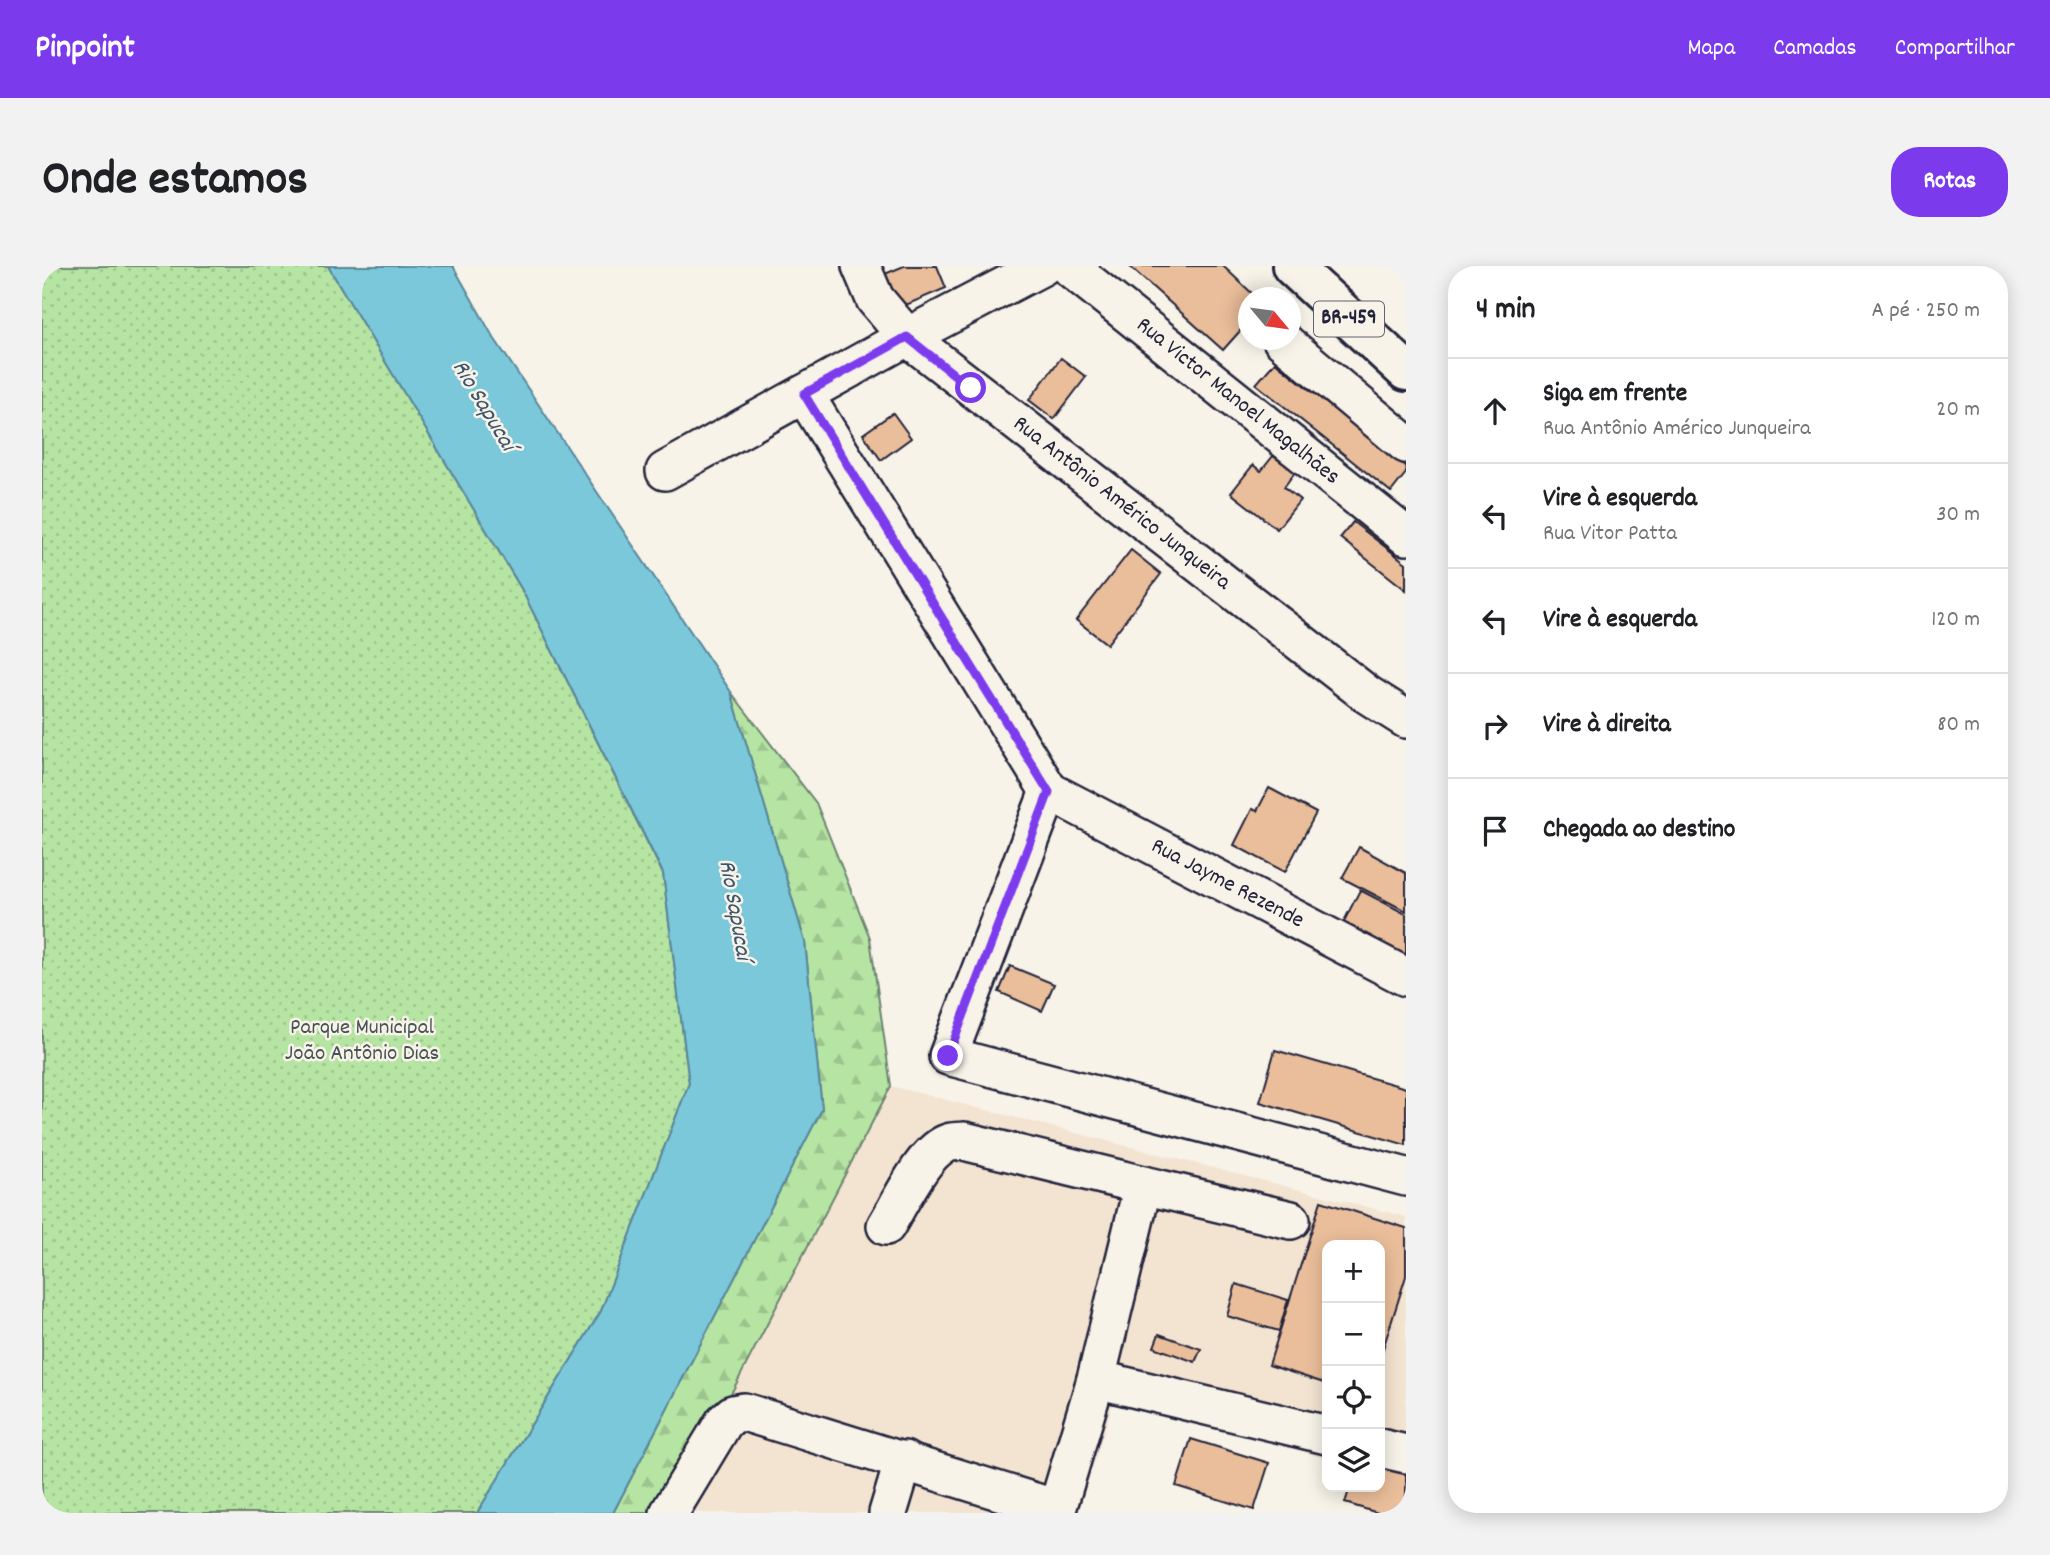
<!DOCTYPE html>
<html lang="pt">
<head>
<meta charset="utf-8">
<style>
  body { margin:0; font-family:Dekko,sans-serif; background:#f2f2f2; color:#202124 }
  .controls { position:absolute; right:21px; bottom:21px; display:grid; overflow:hidden; border-radius:14px; box-shadow:0 4px 18px #0003 }
  .controls button { width:63px; height:63px; display:grid; place-items:center; padding:0; border:0; border-bottom:2px solid #e0e0e0; background:#fff; color:#202124; font:35px sans-serif }
  .compass { position:absolute; left:1196px; top:21px; width:63px; height:63px; border-radius:50%; background:#fff; box-shadow:0 4px 18px #0003; rotate:119deg }
  .stop { position:absolute; width:21px; height:21px; margin:-16px; border:5px solid #7c3aed; border-radius:50%; background:#fff }
  .stop.end { background:#7c3aed; border-color:#fff; box-shadow:0 2px 7px #0008 }
  .list { margin:0; padding:0; list-style:none }
  h2 { display:flex; justify-content:space-between; align-items:center; height:91px; margin:0; padding:0 28px; font-size:30px }
  h2 small { font-size:23px; font-weight:400; color:#757577 }
  .list li { display:grid; grid-template-columns:46px 1fr auto; gap:21px; align-items:center; box-sizing:border-box; height:105px; padding:0 28px; border-top:2px solid #e0e0e0 }
  .list b { display:block; font-size:26px; white-space:nowrap }
  .list p { margin:0; font-size:23px; white-space:nowrap; color:#757577 }
  .list em { font-size:23px; font-style:normal; color:#757577 }
  .icon { flex:none; width:38px; height:38px; fill:none; stroke:currentColor; stroke-width:2; stroke-linecap:round; stroke-linejoin:round }
  .map { position:relative; flex:none; width:1364px; height:1247px; overflow:hidden; border-radius:28px }
  header { display:flex; align-items:center; gap:42px; box-sizing:border-box; height:98px; padding:0 35px; background:#7c3aed; color:#fff }
  header strong { font-size:33px }
  nav { display:flex; gap:38px; margin-inline-start:auto; font-size:24px }
  .intro { display:flex; align-items:center; justify-content:space-between; box-sizing:border-box; height:168px; padding:0 42px }
  h1 { margin:0; font-size:49px }
  .button { padding:18px 32px; border-radius:28px; background:#7c3aed; color:#fff; font-size:24px; font-weight:700 }
  main { display:flex; gap:42px; padding:0 42px }
  aside { flex:1; background:#fff; border-radius:28px; box-shadow:0 4px 18px #0003 }
  .map>svg:first-child { display:block }
  .built { fill:#f3e3d1 }
  .forest { fill:url(#forest-firs); stroke:#6c846f; stroke-width:2 }
  .park { fill:url(#park-dots); stroke:#6c846f; stroke-width:2 }
  .water { fill:#7cc8db; stroke:#58869b; stroke-width:2 }
  .building { fill:#eabe9a; stroke:#22223b; stroke-width:2 }
  .lines { fill:none; stroke-linecap:round; stroke-linejoin:round }
  .minor-casing { stroke:#22223b; stroke-width:42 }
  .highway-casing { stroke:#22223b; stroke-width:44 }
  .minor { stroke:#f7f3e8; stroke-width:37 }
  .highway { stroke:#f7f3e8; stroke-width:38 }
  .route { stroke:#7c3aed; stroke-width:9 }
  .labels { text-anchor:middle; dominant-baseline:central; stroke-width:5; stroke-linejoin:round; paint-order:stroke }
  .shield { fill:#f7f3e8; stroke:#62616f; stroke-width:2 }
  .shield-label { font-size:21px; font-weight:bold; fill:#22223b }
  .street-label { font-size:23px; fill:#22223b; stroke:#f7f3e8 }
  .park-label { font-size:23px; fill:#475355; stroke:#f7f3e8 }
  .water-label { font-size:24px; font-style:italic; fill:#3d546b; stroke:#f7f3e8 }
</style>
</head>
<body>
<header>
<strong>Pinpoint</strong>
<nav><a>Mapa</a><a>Camadas</a><a>Compartilhar</a></nav>
</header>
<div class="intro"><h1>Onde estamos</h1><a class="button">Rotas</a></div>
<main>
<div class="map">
<svg width="1364" height="1247" viewBox="0 0 1364 1247">
  <defs>
    <pattern id="forest-firs" width="22" height="20" patternUnits="userSpaceOnUse" patternTransform="scale(1.75)"><rect width="22" height="20" fill="#b6e5a3"/><path d="M5 1l3.5 6h-7zM16 11l3.5 6h-7z" fill="#9cc48d"/></pattern>
    <pattern id="park-dots" width="8" height="8" patternUnits="userSpaceOnUse" patternTransform="scale(1.75)"><rect width="8" height="8" fill="#b6e5a3"/><path d="M2 2h.1M6 6h.1" fill="none" stroke="#9cc48d" stroke-width="1.8" stroke-linecap="round"/></pattern>
  </defs>
  <rect width="100%" height="100%" fill="#f7f3e8"/>
  <filter id="ink" filterUnits="userSpaceOnUse"><feTurbulence type="fractalNoise" baseFrequency=".0143" numOctaves="2"/><feDisplacementMap in="SourceGraphic" scale="14" xChannelSelector="R" yChannelSelector="G"/><feConvolveMatrix kernelMatrix="1 2 1 2 8 2 1 2 1" color-interpolation-filters="sRGB"/></filter>
  <g filter="url(#ink)">
    <path class="built" d="M849,820L1364,951V1217L1338,1209V979H1285V1193L1073,1131L1036,1247H627Z"/>
    <path class="forest" d="M689,426L774,537L828,672L849,820L627,1247H571L780,843L763,676Z"/>
    <path class="park" d="M0,0H286L480,324L621,608L647,817L559,1045L435,1247H0Z"/>
    <path class="water" d="M286,0H411L450,69L689,426L763,676L780,843L571,1247H435L559,1045L647,817L621,607L480,324Z"/>
    <g class="building">
      <path d="M862,0H895L904,22L852,44L838,10Z"/>
      <path d="M1087,0H1181L1215,32H1206V56L1181,84Z"/>
      <path d="M1019,92L1044,111L1012,153L987,134Z"/>
      <path d="M1233,96L1364,201V207L1349,226L1214,118Z"/>
      <path d="M851,147L869,172L839,194L821,168Z"/>
      <path d="M1231,190L1253,206L1242,221L1258,234L1235,263L1189,227L1211,199L1219,205Z"/>
      <path d="M1311,256L1364,297V324L1298,272Z"/>
      <path d="M1089,284L1119,308L1065,378L1034,354Z"/>
      <path d="M1227,522L1274,547L1243,606L1192,579L1210,543L1215,545Z"/>
      <path d="M1317,581L1364,607V645L1300,612Z"/>
      <path d="M1318,624L1364,648V691L1300,659Z"/>
      <path d="M968,700L1012,718L1000,745L957,726Z"/>
      <path d="M1233,784L1364,822V879L1218,836Z"/>
      <path d="M1279,935L1364,962V1010L1338,1092V979H1285V1118L1227,1099Z"/>
      <path d="M1194,1018L1246,1034L1237,1065L1185,1050Z"/>
      <path d="M1117,1068L1159,1083L1153,1096L1112,1081Z"/>
      <path d="M1149,1173L1227,1197L1212,1244L1134,1220Z"/>
      <path d="M1338,1188L1364,1196V1247H1336L1303,1237L1308,1221H1338Z"/>
    </g>
    <g class="lines">
      <defs>
        <g id="minor">
          <path id="s1" d="M819,0L833,33L865,71L1326,429L1364,453"/>
          <path id="s2" d="M1026,0L1364,270"/>
          <path d="M1240,74L1364,178"/>
          <path d="M762,128L1007,525"/>
          <path d="M623,205L865,71L1001,0"/>
          <path d="M1007,525L906,790L1364,911"/>
          <path id="s3" d="M1007,525L1364,711"/>
          <path d="M1101,919L1249,954"/>
          <path d="M844,960C857,939 882,884 906,877C910,875 917,876 922,875L1101,919L1054,1113L1014,1247"/>
          <path d="M1054,1113L1285,1169"/>
          <path d="M1338,1182L1364,1188"/>
          <path d="M627,1247L682,1156L691,1148L702,1146L1015,1243"/>
          <path d="M846,1247L862,1194"/>
        </g>
        <path id="highway" d="M1250,0L1364,105"/>
      </defs>
      <use href="#minor" class="minor-casing"/>
      <use href="#highway" class="highway-casing"/>
      <use href="#minor" class="minor"/>
      <use href="#highway" class="highway"/>
    </g>
  </g>
  <g class="lines" filter="url(#ink)">
    <path class="route" d="M906,790L1007,526L762,128L865,71L929,122"/>
  </g>
  <g class="labels">
    <rect class="shield" x="1272" y="35.5" width="70" height="35" rx="5"/>
    <g class="shield-label">
      <text x="1307" y="53">BR-459</text>
    </g>
    <g class="street-label">
      <text stroke="none"><textPath href="#s2" startOffset="217">Rua Victor Manoel Magalhães</textPath></text>
      <text stroke="none"><textPath href="#s1" startOffset="357">Rua Antônio Américo Junqueira</textPath></text>
      <text stroke="none"><textPath href="#s3" startOffset="201">Rua Jayme Rezende</textPath></text>
    </g>
    <g class="park-label">
      <text x="320" y="762">Parque Municipal<tspan x="320" dy="26">João Antônio Dias</tspan></text>
    </g>
    <g class="water-label">
      <text transform="translate(441 140) rotate(59)">Rio Sapucaí</text>
      <text transform="translate(692 644) rotate(80)">Rio Sapucaí</text>
    </g>
  </g>
</svg>
<div class="controls">
<button>+</button>
<button>−</button>
<button><svg class="icon" aria-label="locate" viewBox="0 0 24 24"><circle cx="12" cy="12" r="6"/><path d="M12 2v4M12 18v4M2 12h4M18 12h4"/></svg></button>
<button><svg class="icon" aria-label="layers" viewBox="0 0 24 24"><path d="M12 4l9 5-9 5-9-5zM3 14l9 5 9-5"/></svg></button>
</div>
<svg class="compass" viewBox="-18 -18 36 36"><path d="M0-13l5 13h-10z" fill="#e53935"/><path d="M0 13l5-13h-10z" fill="#757577"/></svg>
<div class="stop" style="left:929px;top:122px"></div>
<div class="stop end" style="left:906px;top:790px"></div>
</div>
<aside>
<h2>4 min<small>A pé · 250 m</small></h2>
<ul class="list">
<li><svg class="icon" aria-label="ahead" viewBox="0 0 24 24"><path d="M12 20V5M6 11l6-6 6 6"/></svg><div><b>Siga em frente</b><p>Rua Antônio Américo Junqueira</p></div><em>20 m</em></li>
<li><svg class="icon" aria-label="left" viewBox="0 0 24 24"><path d="M17 20v-9H6M10 6l-5 5 5 5"/></svg><div><b>Vire à esquerda</b><p>Rua Vitor Patta</p></div><em>30 m</em></li>
<li><svg class="icon" aria-label="left" viewBox="0 0 24 24"><path d="M17 20v-9H6M10 6l-5 5 5 5"/></svg><div><b>Vire à esquerda</b></div><em>120 m</em></li>
<li><svg class="icon" aria-label="right" viewBox="0 0 24 24"><path d="M7 20v-9h11M14 6l5 5-5 5"/></svg><div><b>Vire à direita</b></div><em>80 m</em></li>
<li><svg class="icon" aria-label="arrive" viewBox="0 0 24 24"><path d="M6 21V4h12l-3 4 3 4H6"/></svg><div><b>Chegada ao destino</b></div></li>
</ul>
</aside>
</main>
</body>
</html>
